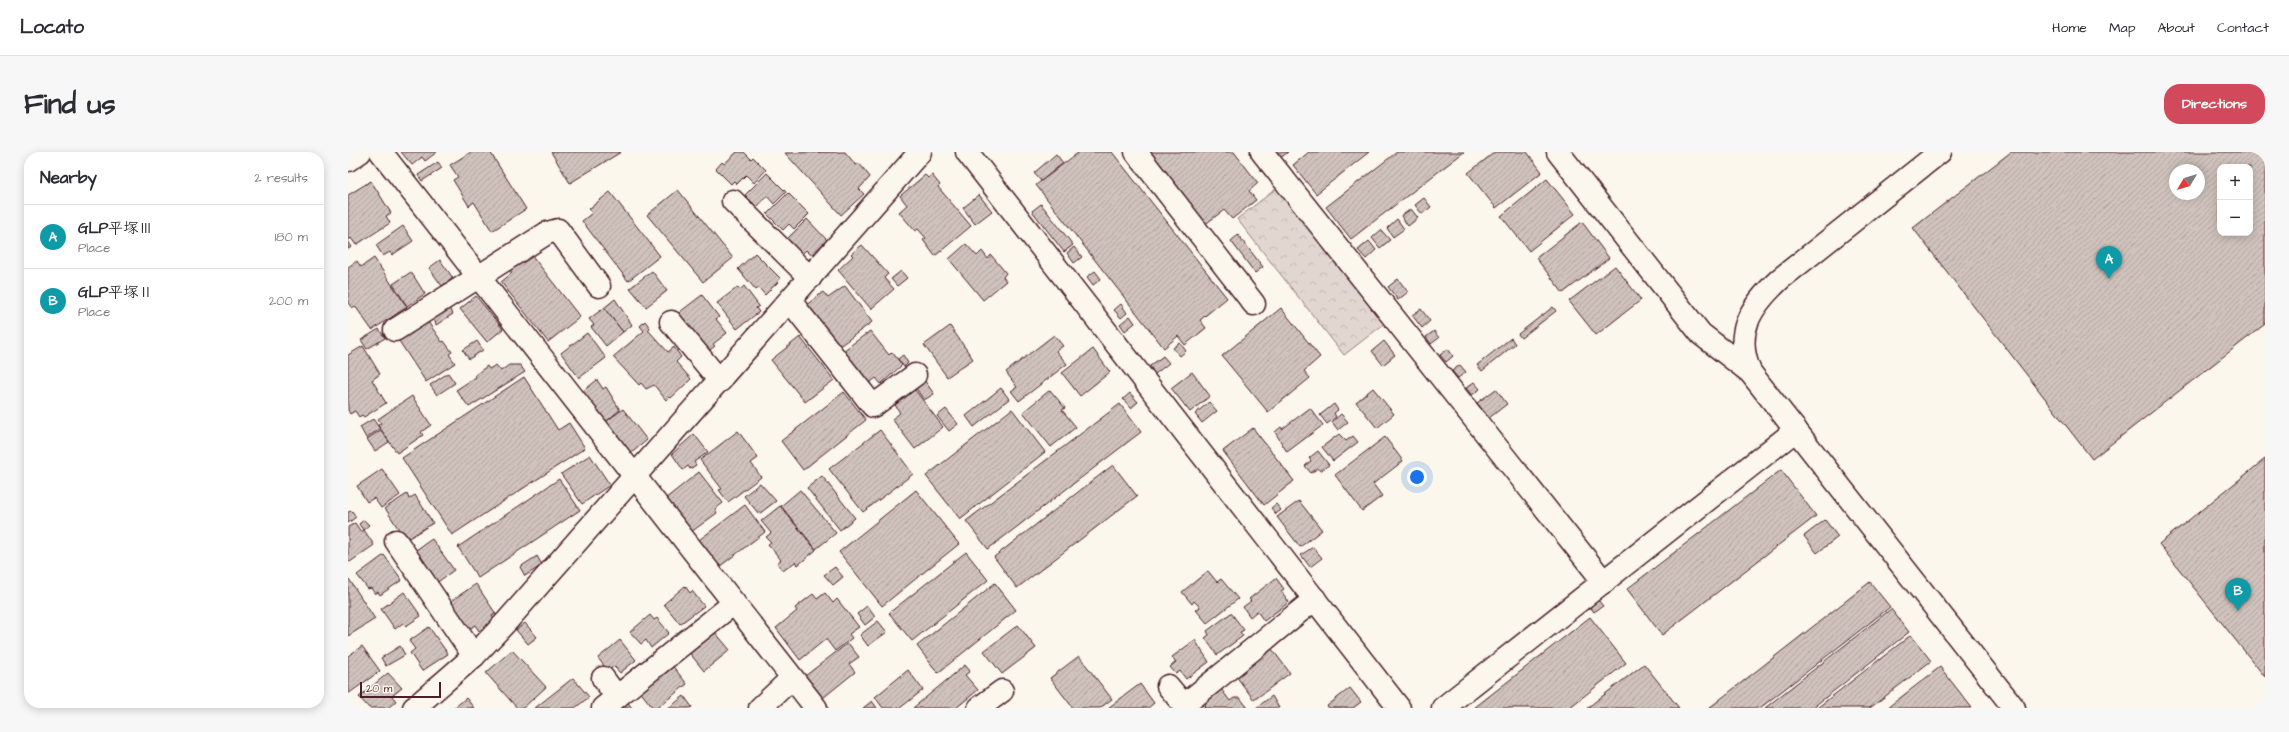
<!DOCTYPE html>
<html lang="en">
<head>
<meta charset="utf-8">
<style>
  body { margin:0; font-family:"Architects Daughter","Klee One",sans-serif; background:#f7f7f7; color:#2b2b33 }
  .controls { position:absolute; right:12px; top:12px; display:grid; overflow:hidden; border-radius:8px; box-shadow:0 2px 10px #0003 }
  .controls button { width:36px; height:36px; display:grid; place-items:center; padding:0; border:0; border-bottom:1px solid #e1e1e2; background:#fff; color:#2b2b33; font:20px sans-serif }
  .compass { position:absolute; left:1821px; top:12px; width:36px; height:36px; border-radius:50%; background:#fff; box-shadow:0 2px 10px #0003; rotate:232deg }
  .scale { position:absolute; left:12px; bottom:10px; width:81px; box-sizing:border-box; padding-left:4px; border:2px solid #4a1f2b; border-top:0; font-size:11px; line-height:14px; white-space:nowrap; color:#4a1f2b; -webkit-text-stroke:3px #fbf7ec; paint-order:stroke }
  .you { position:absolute; left:1069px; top:325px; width:14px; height:14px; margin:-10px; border:3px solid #fff; border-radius:50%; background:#1a73e8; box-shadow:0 0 0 6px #1a73e833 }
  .badge { display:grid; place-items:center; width:26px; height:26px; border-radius:50%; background:#d1495b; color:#fff; font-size:13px; font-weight:700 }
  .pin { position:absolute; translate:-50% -33px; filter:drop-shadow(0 1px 2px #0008) }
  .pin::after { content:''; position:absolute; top:21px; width:14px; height:12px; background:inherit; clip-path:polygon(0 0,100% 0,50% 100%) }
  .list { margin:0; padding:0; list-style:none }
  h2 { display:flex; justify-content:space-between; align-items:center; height:52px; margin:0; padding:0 16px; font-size:17px }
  h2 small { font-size:13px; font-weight:400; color:#7c7c81 }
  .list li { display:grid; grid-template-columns:26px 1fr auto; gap:12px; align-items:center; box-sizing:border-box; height:64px; padding:0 16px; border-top:1px solid #e1e1e2 }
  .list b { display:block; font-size:15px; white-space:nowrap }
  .list p { margin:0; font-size:13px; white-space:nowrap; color:#7c7c81 }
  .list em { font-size:13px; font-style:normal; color:#7c7c81 }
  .map { position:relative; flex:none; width:1917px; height:556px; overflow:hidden; border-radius:16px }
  header { display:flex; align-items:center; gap:24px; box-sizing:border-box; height:56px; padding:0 20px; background:#fff; border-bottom:1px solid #e1e1e2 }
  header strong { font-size:19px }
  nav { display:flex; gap:22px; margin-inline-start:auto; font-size:14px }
  .intro { display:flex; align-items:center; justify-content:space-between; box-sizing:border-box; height:96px; padding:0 24px }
  h1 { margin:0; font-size:28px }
  .button { padding:10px 18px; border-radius:16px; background:#d1495b; color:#fff; font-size:14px; font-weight:700 }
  main { display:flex; gap:24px; padding:0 24px }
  aside { flex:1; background:#fff; border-radius:16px; box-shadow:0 2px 10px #0003 }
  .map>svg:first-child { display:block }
  .forest { fill:url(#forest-crowns); stroke:#967b7e }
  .building { fill:url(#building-hatch); stroke:#4a1f2b; fill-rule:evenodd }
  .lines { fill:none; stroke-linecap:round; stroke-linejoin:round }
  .minor-casing { stroke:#4a1f2b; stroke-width:25 }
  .minor { stroke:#fbf7ec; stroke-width:22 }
</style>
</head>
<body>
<header>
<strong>Locato</strong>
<nav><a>Home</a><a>Map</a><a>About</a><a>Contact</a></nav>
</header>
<div class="intro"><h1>Find us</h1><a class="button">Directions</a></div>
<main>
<aside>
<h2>Nearby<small>2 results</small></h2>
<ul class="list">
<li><span class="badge" style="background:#0f9aa8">A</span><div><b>GLP平塚Ⅲ</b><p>Place</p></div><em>180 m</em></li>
<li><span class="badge" style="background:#0f9aa8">B</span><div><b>GLP平塚Ⅱ</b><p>Place</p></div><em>200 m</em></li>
</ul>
</aside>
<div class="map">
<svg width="1917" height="556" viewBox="0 0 1917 556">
  <defs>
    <pattern id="forest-crowns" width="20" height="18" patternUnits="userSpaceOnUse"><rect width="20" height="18" fill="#e2d7d0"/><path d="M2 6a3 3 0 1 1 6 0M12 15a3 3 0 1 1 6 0" fill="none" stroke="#c3b8b3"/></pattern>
    <pattern id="building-hatch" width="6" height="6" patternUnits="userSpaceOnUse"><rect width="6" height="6" fill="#cfc2bc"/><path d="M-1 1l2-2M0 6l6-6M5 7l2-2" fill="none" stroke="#b3a6a2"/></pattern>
  </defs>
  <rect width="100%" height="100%" fill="#fbf7ec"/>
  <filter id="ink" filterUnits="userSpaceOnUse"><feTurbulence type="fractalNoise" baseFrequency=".025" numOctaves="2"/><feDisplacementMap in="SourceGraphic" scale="8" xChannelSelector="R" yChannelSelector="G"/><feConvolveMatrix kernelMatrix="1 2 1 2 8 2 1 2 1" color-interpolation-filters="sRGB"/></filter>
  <g filter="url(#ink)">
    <path class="forest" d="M929,36L1036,172L996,203L889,67Z"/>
    <g class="building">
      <path d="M53,0H89L77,9L74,5L64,13Z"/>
      <path d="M123,0H142L178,57L144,79L126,50L121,54L105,28L110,25L102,13Z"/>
      <path d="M203,0H273L222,31Z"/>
      <path d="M389,0H396L403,7L405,5L418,18L406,31L398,23L389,32L386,29L383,32L368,17L374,10L376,12Z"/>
      <path d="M497,0L508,13L511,11L522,25L511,37L516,42L493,63L437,1Z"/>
      <path d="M731,0H764L879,146L852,168L858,176L837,193L830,184L816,196L688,33Z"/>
      <path d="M800,0H886L910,31L901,39L908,48L884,67L876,58L856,73Z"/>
      <path d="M926,0H940L931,7Z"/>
      <path d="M961,0H1021L968,42L945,13Z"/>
      <path d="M1049,0H1116L1003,87L978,55Z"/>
      <path d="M1147,0H1179L1194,20L1148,56L1120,21Z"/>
      <path d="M1663,0H1917V172L1744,307L1565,76ZM1872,15H1902V81H1872ZM1827,18H1851V42H1827Z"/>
      <path d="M708,2L715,11L693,29L686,21Z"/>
      <path d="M90,10L94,16L74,29L70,23Z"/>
      <path d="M419,21L438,40L426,52L419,44L409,55L397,43Z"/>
      <path d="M577,23L580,26L584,23L592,33L590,35L623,74L587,104L575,88L578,86L570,77L567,79L551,60L559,53L552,44Z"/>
      <path d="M1199,27L1227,62L1181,99L1153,64Z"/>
      <path d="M23,29L43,61L38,64L42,71L8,93L3,86L0,89V43Z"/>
      <path d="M330,38L385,106L355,130L299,63Z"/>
      <path d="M262,40L312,104L280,129L234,69L244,61L241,57Z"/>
      <path d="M440,41L461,62L446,77L441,72L435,78L419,62Z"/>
      <path d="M631,43L644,59L627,72L615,56Z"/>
      <path d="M1076,46L1083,55L1074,62L1067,53Z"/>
      <path d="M693,52L725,93L716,100L684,59Z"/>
      <path d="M1063,57L1070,66L1060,74L1053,64Z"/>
      <path d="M459,67L479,88L463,103L458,98L452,104L437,89Z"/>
      <path d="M1049,67L1056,77L1045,85L1039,76Z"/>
      <path d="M1234,70L1261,106L1215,141L1188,106Z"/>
      <path d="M55,74L65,89L44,103L42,100L35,104L28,93Z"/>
      <path d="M1033,78L1042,88L1032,96L1024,86Z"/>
      <path d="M890,83L915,115L907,121L883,89Z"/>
      <path d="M0,89L4,95L0,97Z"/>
      <path d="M1021,89L1028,98L1018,107L1010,98Z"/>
      <path d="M618,92L629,104L634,99L640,107L643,103L658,121L655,125L658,129L635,148L601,107Z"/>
      <path d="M514,93L540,122L536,126L546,137L523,157L490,118L505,104L503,102Z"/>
      <path d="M726,95L734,105L726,111L719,101Z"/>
      <path d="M182,101L232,165L200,190L153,130L164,121L161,117Z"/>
      <path d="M407,101L433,127L417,143L411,136L408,138L390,117Z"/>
      <path d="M26,106L59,155L24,178L7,154L4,156L0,151V115L9,109L13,115Z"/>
      <path d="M92,108L105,126L94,134L81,116Z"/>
      <path d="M1267,114L1293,148L1248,183L1221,149Z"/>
      <path d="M304,119L319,139L298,155L282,136Z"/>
      <path d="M553,119L559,126L549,134L543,127Z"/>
      <path d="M747,119L753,127L745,133L739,125Z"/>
      <path d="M63,120L77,142L59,154L45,132Z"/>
      <path d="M1050,127L1060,140L1050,148L1040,135Z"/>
      <path d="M396,134L411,154L408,156L411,160L389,177L369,151L390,135L392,138Z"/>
      <path d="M497,134L524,170L489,196L457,154L475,140L480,146Z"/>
      <path d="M354,143L371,165L368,167L379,181L365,192L367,194L358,201L328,163Z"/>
      <path d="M128,144L155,177L139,190L112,157Z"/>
      <path d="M267,147L284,173L275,180L256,156Z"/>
      <path d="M773,152L779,161L773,166L766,158Z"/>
      <path d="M99,154L105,162L88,173L85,163Z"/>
      <path d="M1205,155L1208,159L1173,186L1170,182Z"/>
      <path d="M256,156L275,180L258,194L243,175L246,173L241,167Z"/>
      <path d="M933,156L972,205L956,219L962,226L920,260L874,204Z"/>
      <path d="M1073,157L1082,169L1074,176L1064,163Z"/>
      <path d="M782,164L787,171L777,179L772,172Z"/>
      <path d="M297,169L302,176L300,178L320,200L326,195L333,205L328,210L343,227L323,246L322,245L318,248L306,233L298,237L293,231L291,233L265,205L296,179L292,174Z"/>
      <path d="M80,170L94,190L96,189L104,200L101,202L107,211L78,230L51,189Z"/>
      <path d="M602,174L625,207L599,225L576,193Z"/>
      <path d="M31,177L37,186L19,197L13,188Z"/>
      <path d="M522,179L541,203L544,200L554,213L533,232L528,226L520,232L495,199Z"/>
      <path d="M1086,179L1091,186L1083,192L1078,185Z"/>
      <path d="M239,181L258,206L231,226L213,201Z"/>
      <path d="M706,183L715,194L708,199L719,212L671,249L663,239L669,235L658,220Z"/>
      <path d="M452,185L486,228L457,250L423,208Z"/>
      <path d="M1163,186L1167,192L1134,219L1129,213Z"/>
      <path d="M129,189L135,198L121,207L115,198Z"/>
      <path d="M1036,189L1047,203L1035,213L1024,199Z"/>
      <path d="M832,191L838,199L832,204L825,196Z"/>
      <path d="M15,194L32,222L24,228L38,251L16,265L14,263L11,265L7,259L2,262L0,258V203Z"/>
      <path d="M745,197L762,220L732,244L714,221Z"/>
      <path d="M1100,197L1105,204L1098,210L1092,203Z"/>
      <path d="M555,203L560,211L556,215L550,207Z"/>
      <path d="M815,204L821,211L807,222L802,214Z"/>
      <path d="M148,213L153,219L161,213H172L177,220L121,255L108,238L128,225L127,223L139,214L141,217Z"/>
      <path d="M1112,213L1118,220L1110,226L1104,219Z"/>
      <path d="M844,220L862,244L842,260L823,236Z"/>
      <path d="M100,221L107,231L89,243L82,233Z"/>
      <path d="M572,222L586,242L576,248L563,229Z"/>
      <path d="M176,225L210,278L221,271L237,296L104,383L54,306Z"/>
      <path d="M249,228L255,237L258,235L272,258L256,271L235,244L237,243L234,240Z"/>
      <path d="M1126,230L1132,237L1124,243L1118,236Z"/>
      <path d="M653,236L661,247L626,275L618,264Z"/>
      <path d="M1025,236L1046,262L1029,276L1008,250Z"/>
      <path d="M564,237L566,239L567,238L595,275L567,297L544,267L552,261L547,253L559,244L557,242Z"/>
      <path d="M1148,237L1159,252L1141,266L1129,251Z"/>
      <path d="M702,238L717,256L714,258L728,275L703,295L675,260Z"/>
      <path d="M496,240L518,268L455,318L433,289Z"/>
      <path d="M782,241L790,250L783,256L775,247Z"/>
      <path d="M64,244L83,273L73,280L75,283L49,301L30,273L33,271L30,267Z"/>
      <path d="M861,250L869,259L854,271L847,262Z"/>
      <path d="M772,252L793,280L640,397L618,369Z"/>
      <path d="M986,252L990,258L986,261L988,265L979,272L972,263Z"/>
      <path d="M962,256L975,273L939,300L927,280L933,275L934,277Z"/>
      <path d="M275,257L299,288L281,303L256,271Z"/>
      <path d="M598,257L610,272L601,279L589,264Z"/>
      <path d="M664,257L697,300L612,367L578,324Z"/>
      <path d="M993,262L1000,270L990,278L984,270Z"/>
      <path d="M25,267L32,277L18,286L12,275Z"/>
      <path d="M905,276L946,329L916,353L875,299Z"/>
      <path d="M33,278L41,290L27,299L19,287Z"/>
      <path d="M532,278L565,322L515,360L481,317Z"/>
      <path d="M390,279L410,306L403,311L413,325L380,350L371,338L374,337L352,308Z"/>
      <path d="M346,282L360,300L346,310L348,313L342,317L340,314L335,318L324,302Z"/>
      <path d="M991,282L998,289L1005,284L1010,290L985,309L974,295Z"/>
      <path d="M1037,285L1055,309L1025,332L1034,344L1014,359L987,323Z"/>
      <path d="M970,299L981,313L972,319L970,316L963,321L957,314L963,309L961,306Z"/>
      <path d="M242,303L262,333L234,352L213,322Z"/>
      <path d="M1917,307V525L1811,392Z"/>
      <path d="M765,313L789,344L669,436L646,405Z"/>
      <path d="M34,317L52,343L33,356L26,346L19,350L9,334Z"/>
      <path d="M1433,318L1468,364L1314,483L1279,437Z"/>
      <path d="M351,320L375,351L367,357L369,361L343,380L317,347Z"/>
      <path d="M474,324L507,366L492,378L459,336Z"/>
      <path d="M211,327L232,358L130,426L110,395Z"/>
      <path d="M412,331L428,349L411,362L396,344Z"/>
      <path d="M452,338L488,381L468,397L433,354Z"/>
      <path d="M568,338L611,392L534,454L491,400Z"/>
      <path d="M59,342L61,347L67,343L85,371L61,386L58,382L55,384L37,356Z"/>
      <path d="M951,349L974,378L952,395L929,365Z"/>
      <path d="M928,352L933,358L928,362L923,356Z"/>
      <path d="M397,353L417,380L371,415L351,388Z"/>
      <path d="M432,354L468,398L450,413L447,410L435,419L429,411L433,408L420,392L423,390L418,385L423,381L413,369Z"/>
      <path d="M4,359L8,365L0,371V360Z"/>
      <path d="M16,368L21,373L15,378L11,372Z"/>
      <path d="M1477,368L1490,385L1469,401L1456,384Z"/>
      <path d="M7,371L13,380L16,378L26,393L2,410L0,407V375Z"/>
      <path d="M84,387L106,418L87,432L65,400Z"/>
      <path d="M965,395L974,406L962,415L953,403Z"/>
      <path d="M618,400L640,428L564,489L541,461Z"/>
      <path d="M36,403L54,428L32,443L30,440L27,442L23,436L20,437L9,423Z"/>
      <path d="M189,404L194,413L177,424L172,415Z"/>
      <path d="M487,415L495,425L485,433L476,423Z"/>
      <path d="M860,419L869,430L873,427L890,447L859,471L848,458L852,455L846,449L844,452L834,440Z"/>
      <path d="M928,426L936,437L933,439L941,450L916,469L909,459L902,465L895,455L903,449L901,447Z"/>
      <path d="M1,427L27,467L0,484V428Z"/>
      <path d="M1522,430L1542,455L1412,556H1361Z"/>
      <path d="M647,431L668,458L590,521L569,494Z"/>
      <path d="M128,432L148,462L144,464L147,468L131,479L127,473L119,479L103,449Z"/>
      <path d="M337,434L342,441L344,439L356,454L332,472L316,452Z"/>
      <path d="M56,440L73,464L58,474L55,471L47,477L33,457Z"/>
      <path d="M477,441L485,451L489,447L511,475L501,482L504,486L487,499L478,487L452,508L428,476L449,459L447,456L465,442L469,447Z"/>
      <path d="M1250,448L1255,454L1246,460L1242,455Z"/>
      <path d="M519,454L527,465L517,473L509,462Z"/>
      <path d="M1543,457L1561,480L1464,556H1417Z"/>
      <path d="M883,461L896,478L892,480L895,484L869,503L857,486L861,483L859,479Z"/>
      <path d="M302,463L306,468L309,466L321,481L303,496L298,488L293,492L282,480Z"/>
      <path d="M1242,465L1278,511L1221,556H1126Z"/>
      <path d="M530,469L539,480L520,494L512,483Z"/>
      <path d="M177,471L189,485L180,492L168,478Z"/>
      <path d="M670,473L688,496L654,522L636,499Z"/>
      <path d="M81,475L100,502L74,519L62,501L67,497L61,489Z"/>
      <path d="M366,479L382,498L356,519L340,499Z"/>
      <path d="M1563,483L1583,509L1522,556H1469Z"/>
      <path d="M272,488L288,508L272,521L266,514L260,519L250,506Z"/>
      <path d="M847,488L861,510L838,527L832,519L828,522L822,515L828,510L824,505Z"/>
      <path d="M500,491L511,505L501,512L507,520L475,546L457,524Z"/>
      <path d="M14,494L32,519L0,542V504Z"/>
      <path d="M52,494L57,503L38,514L33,506Z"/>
      <path d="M924,497L942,521L906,548L888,524Z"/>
      <path d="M164,498L198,535L175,556H169L138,521Z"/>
      <path d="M731,504L764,547L752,556H725L702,526Z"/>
      <path d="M323,512L339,532L309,556H305L291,538Z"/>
      <path d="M1296,512L1331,556H1239Z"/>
      <path d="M617,513L622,519L617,523L630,538L608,556H565Z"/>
      <path d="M1592,515L1624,556H1539Z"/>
      <path d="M560,518L575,538L552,556H535L527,545Z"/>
      <path d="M40,521L54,536L44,544L48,549L40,556H21L11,545Z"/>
      <path d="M225,526L241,545L227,556H187Z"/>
      <path d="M792,532L806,551L800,556H760Z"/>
      <path d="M1002,536L1013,550L1005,556H981L979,554Z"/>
      <path d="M873,537L882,549L886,546H892L900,556H855L858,553L855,550Z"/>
      <path d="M336,544L344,555L342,556H321Z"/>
      <path d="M924,544L931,556H908Z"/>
      <path d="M118,546L126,556H106Z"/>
      <path d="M278,548L284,556H267Z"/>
      <path d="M524,549L529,556H515Z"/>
    </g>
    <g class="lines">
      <defs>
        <g id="minor">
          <path d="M33,0L468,556"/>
          <path d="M619,0L1051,556"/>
          <path d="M788,0L906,152"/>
          <path d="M914,0L1256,430"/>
          <path d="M1210,0L1353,182L1402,220L1666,556"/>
          <path d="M0,8L12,0"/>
          <path d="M385,49L462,126"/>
          <path d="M442,149L525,254L567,223"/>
          <path d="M323,170L372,229"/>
          <path d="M47,178L199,81L210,78L251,134"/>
          <path d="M1402,220C1385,180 1403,154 1432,127L1592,0"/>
          <path d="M48,389L126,504"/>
          <path d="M255,526L269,545"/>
          <path d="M820,534L836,553"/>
          <path d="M66,556L126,504L159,469L572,0"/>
          <path d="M255,556L386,451"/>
          <path d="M412,556L444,526"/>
          <path d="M631,556L654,539"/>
          <path d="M839,556L836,553L967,447"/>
          <path d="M1095,556L1448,278"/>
        </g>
      </defs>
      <use href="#minor" class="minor-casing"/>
      <use href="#minor" class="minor"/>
    </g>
  </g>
</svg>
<div class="controls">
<button>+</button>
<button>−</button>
</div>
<svg class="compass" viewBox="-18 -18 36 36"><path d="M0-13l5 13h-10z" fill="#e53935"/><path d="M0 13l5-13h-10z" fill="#7c7c81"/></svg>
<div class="scale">20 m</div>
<div class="you"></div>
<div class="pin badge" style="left:1761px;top:127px;background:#0f9aa8">A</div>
<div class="pin badge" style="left:1890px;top:459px;background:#0f9aa8">B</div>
</div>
</main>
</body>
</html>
